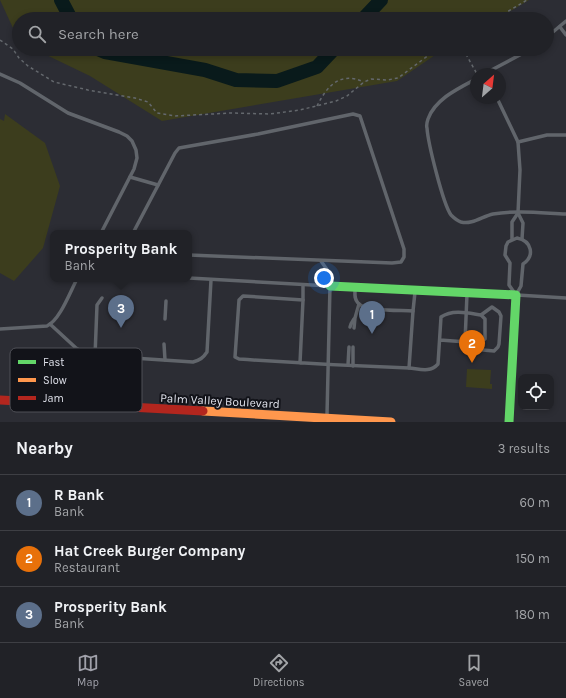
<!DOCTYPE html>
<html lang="en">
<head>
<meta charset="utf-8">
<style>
  body { margin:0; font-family:Karla,sans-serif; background:#292a2f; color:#f1f3f6 }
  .controls { position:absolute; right:12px; bottom:12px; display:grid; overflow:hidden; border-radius:8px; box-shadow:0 2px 6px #0003 }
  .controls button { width:36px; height:36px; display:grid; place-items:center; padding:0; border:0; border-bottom:1px solid #3e3f44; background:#212227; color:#f1f3f6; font:20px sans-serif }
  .compass { position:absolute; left:470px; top:68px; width:36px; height:36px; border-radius:50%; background:#212227; box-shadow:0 2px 6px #0003; rotate:28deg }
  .you { position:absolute; left:324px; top:278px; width:14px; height:14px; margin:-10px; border:3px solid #fff; border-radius:50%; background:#1a73e8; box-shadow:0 0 0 6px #1a73e833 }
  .badge { display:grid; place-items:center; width:26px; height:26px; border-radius:50%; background:#a0a1aa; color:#fff; font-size:13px; font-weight:700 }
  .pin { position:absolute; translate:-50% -33px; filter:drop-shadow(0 1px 2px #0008) }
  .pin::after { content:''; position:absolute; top:21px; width:14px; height:12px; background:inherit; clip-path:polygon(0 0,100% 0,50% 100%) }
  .popup { position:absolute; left:50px; top:230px; width:142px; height:52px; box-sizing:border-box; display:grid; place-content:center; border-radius:8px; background:#212227; filter:drop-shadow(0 1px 3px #0005); font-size:13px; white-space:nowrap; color:#a2a4a7 }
  .popup b { font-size:15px; color:#f1f3f6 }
  .popup::after { content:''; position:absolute; left:50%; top:100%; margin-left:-8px; border:8px solid transparent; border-top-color:#212227 }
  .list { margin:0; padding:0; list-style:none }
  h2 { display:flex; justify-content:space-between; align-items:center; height:52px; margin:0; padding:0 16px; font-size:17px }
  h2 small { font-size:13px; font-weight:400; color:#a2a4a7 }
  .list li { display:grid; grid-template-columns:26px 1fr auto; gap:12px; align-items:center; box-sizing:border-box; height:56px; padding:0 16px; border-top:1px solid #3e3f44 }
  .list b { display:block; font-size:15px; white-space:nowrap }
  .list p { margin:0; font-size:13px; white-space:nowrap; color:#a2a4a7 }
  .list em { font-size:13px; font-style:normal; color:#a2a4a7 }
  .icon { flex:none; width:22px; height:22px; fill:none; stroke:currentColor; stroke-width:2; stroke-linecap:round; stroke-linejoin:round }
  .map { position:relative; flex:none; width:566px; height:422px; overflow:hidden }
  .search { position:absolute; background:#212227; box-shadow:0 2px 6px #0003; left:12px; right:12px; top:12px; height:44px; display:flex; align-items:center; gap:10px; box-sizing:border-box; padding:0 14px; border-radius:22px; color:#a2a4a7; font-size:15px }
  .sheet { height:220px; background:#212227 }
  nav { display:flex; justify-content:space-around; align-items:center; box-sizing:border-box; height:56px; border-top:1px solid #3e3f44; background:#212227; font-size:11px; color:#a2a4a7 }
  nav a { display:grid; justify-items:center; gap:2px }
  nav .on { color:#a0a1aa }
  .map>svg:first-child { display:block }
  .green { fill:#3c3d1d }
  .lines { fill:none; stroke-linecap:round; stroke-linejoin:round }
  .river { stroke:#091a1b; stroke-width:14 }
  .path { stroke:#64686d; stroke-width:1.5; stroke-dasharray:3 3; stroke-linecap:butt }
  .lane { stroke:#61656b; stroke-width:3.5 }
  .fast { stroke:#63d668; stroke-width:9 }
  .slow { stroke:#ff974d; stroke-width:9 }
  .jam { stroke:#b3261e; stroke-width:9 }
  .labels { text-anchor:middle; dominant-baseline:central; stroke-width:4; stroke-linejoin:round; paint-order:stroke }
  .street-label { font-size:12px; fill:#dee0e9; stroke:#121319 }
  .key { fill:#121319; stroke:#4f5057; stroke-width:1 }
  .key-label { font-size:11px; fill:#dee0e9 }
</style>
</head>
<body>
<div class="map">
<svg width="566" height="422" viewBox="0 0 566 422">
  <rect width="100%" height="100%" fill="#2c2d34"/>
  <g class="green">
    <path d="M0,0H529L497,19H19V41Z"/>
    <path d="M34,49H444L397,81L162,121L90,76Z"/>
    <path d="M5,114L45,143L60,186L43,248L14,281L0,273V119L4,121Z"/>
    <path d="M467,369L491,370L490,384H492V389L466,387Z"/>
  </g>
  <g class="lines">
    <g class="river">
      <path d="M61,0L71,19"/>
      <path d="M363,19L381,0"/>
      <path d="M98,49L105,52L205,70L236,80L277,81L317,67L334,49"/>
    </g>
    <g class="path">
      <path d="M492,19L507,12L527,0"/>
      <path d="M0,40L13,49L19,58L28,66L54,82L88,90L135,98L148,102L157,113L175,116L231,113L270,114L300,110L336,101L347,96L364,82L371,79L387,80L398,78L437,49"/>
      <path d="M463,49L477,74"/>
      <path d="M317,106C327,86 340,71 364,82"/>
    </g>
    <g class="lane">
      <path d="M560,27L566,35"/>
      <path d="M547,37L566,21"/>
      <path d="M0,74L20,83L68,113L119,132L127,136L132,141L136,150L137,158L134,169L101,233"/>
      <path d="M484,74L531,49"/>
      <path d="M476,79C459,88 435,99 428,119C427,122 426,125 427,128C428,143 443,204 451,215C454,218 458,221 461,222C472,225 483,216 493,214C517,210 542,213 566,214"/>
      <path d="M497,98L518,142L520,170L518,213L512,222V239"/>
      <path d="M518,142L547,135H566"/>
      <path d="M130,177L158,185"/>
      <path d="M518,213L523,223L522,239"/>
      <path d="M133,233L175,153L179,148L258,134L353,114L360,116L404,249V257L401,262L392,263L189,255"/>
      <path d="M517,238C532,241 535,256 523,264L521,286L516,295L509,285L510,263L505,255L506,246L508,242Z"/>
      <path d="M321,261L328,271L330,285"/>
      <path d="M189,278L330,286L327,415"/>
      <path d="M355,288C355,294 354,299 358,303C365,312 401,310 413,311L415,292"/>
      <path d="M467,294L465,342L472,349L494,351L498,347L499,344L501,316L499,312L492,307L481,315"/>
      <path d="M517,295L566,298"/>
      <path d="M303,300V285"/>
      <path d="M165,319L166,301"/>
      <path d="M50,324L76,348L88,355L193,362C200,360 203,358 207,352L211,280"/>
      <path d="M350,327L351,324L354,319"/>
      <path d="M354,328L355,318L359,304"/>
      <path d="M0,329L47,326C60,320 70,292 77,279"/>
      <path d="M164,344L165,360"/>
      <path d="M95,356L97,305L102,298"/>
      <path d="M300,363L303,300L243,296L239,300L235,357L239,359C295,363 352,366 409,368L413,311"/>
      <path d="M348,365L349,347"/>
      <path d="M353,366V347"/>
      <path d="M409,368C420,369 430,373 438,364L441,317C453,309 468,313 481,315L485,319V339L480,343L440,340"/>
    </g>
    <path class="fast" d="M330,286L516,295L509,422"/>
    <path class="slow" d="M203,411L391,422"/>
    <path class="jam" d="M0,400L203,411"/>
  </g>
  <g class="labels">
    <g class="street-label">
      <text transform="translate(220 401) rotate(3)">Palm Valley Boulevard</text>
    </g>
  </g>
  <rect x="10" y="348" width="132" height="64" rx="6" class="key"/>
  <rect x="18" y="360" width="18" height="4" fill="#63d668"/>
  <rect x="18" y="378" width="18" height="4" fill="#ff974d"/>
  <rect x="18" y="396" width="18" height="4" fill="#b3261e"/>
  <g class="key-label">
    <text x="43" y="366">Fast</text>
    <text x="43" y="384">Slow</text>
    <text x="43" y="402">Jam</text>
  </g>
</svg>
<div class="controls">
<button><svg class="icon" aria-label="locate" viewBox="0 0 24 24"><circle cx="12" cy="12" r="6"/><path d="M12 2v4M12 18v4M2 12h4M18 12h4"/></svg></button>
</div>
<svg class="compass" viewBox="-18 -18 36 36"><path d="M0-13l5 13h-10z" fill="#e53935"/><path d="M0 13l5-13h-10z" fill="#a2a4a7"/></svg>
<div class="you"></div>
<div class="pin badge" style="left:372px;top:334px;background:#5c6f8a">1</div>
<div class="pin badge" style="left:472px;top:363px;background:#e8710a">2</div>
<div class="pin badge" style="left:121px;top:328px;background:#5c6f8a">3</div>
<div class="popup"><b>Prosperity Bank</b>Bank</div>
<div class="search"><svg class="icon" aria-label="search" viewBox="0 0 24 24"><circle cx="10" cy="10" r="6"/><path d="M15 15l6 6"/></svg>Search here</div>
</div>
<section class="sheet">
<h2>Nearby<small>3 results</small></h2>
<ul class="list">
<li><span class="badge" style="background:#5c6f8a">1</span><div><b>R Bank</b><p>Bank</p></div><em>60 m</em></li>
<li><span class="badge" style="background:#e8710a">2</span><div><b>Hat Creek Burger Company</b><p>Restaurant</p></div><em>150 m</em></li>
<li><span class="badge" style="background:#5c6f8a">3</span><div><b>Prosperity Bank</b><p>Bank</p></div><em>180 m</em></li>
</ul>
</section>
<nav>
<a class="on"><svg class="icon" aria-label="map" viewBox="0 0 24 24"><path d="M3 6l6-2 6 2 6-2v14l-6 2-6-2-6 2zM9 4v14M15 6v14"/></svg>Map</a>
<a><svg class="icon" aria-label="directions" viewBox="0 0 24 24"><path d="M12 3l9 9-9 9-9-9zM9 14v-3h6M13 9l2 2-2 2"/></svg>Directions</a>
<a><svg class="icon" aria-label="saved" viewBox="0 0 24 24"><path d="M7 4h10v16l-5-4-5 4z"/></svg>Saved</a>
</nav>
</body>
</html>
